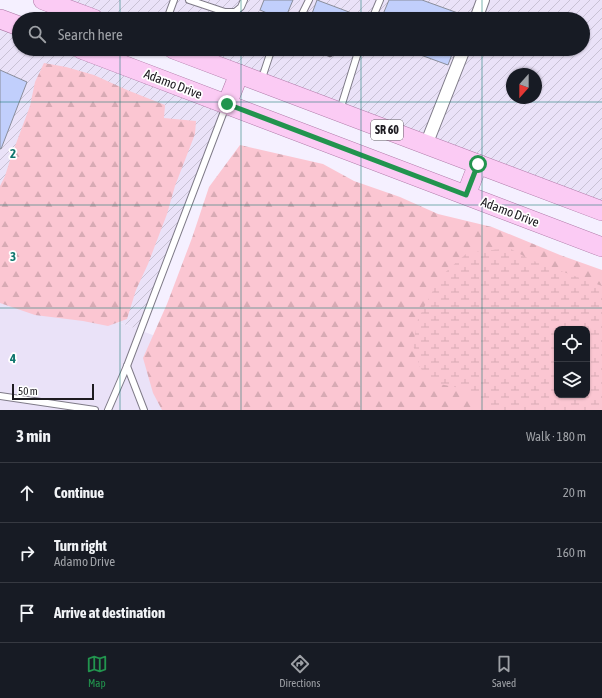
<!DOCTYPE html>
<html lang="en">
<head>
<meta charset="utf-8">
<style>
  body { margin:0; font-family:"Asap Condensed",sans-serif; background:#242831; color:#f1f3f6 }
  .controls { position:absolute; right:12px; bottom:12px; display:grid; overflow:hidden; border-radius:8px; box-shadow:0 1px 3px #0004 }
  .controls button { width:36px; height:36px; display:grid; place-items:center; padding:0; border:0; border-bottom:1px solid #363941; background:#171b24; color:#f1f3f6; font:20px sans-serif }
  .compass { position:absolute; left:506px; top:68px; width:36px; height:36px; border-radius:50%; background:#171b24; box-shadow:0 1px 3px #0004; rotate:201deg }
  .scale { position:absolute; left:12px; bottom:10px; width:82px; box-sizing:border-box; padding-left:4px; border:2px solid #1d1b20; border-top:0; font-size:11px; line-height:14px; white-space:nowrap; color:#1d1b20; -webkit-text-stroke:3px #fff; paint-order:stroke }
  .stop { position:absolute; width:12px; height:12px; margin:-9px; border:3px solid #22944e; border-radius:50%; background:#fff }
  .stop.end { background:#22944e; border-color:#fff; box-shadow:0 1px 4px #0008 }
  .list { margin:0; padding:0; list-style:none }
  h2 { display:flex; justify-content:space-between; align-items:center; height:52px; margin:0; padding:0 16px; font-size:17px }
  h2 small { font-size:13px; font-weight:400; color:#9ea1a6 }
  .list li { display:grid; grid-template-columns:26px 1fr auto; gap:12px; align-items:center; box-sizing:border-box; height:60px; padding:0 16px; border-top:1px solid #363941 }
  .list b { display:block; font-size:15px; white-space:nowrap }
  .list p { margin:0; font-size:13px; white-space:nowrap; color:#9ea1a6 }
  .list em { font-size:13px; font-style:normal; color:#9ea1a6 }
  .icon { flex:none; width:22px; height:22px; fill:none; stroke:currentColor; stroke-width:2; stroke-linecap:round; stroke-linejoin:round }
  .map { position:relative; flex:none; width:602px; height:410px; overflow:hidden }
  .search { position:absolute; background:#171b24; box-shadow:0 1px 3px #0004; left:12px; right:12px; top:12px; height:44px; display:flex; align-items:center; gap:10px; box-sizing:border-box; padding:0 14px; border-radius:22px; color:#9ea1a6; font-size:15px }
  .sheet { height:232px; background:#171b24 }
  nav { display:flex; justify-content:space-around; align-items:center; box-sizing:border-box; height:56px; border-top:1px solid #363941; background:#171b24; font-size:11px; color:#9ea1a6 }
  nav a { display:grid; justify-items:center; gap:2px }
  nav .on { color:#22944e }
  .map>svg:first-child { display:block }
  .built { fill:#eae2f8 }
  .industrial { fill:url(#industrial-furrows); fill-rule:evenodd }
  .forest { fill:url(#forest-firs); fill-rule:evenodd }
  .wetland { fill:url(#wetland-marsh); fill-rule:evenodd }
  .building { fill:#c1cffc; stroke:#898d9b }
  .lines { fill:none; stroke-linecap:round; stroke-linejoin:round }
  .service-casing { stroke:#7f7b88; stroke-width:8 }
  .minor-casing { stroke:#7f7b88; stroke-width:14 }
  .primary-casing { stroke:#ac77a5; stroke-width:20 }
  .service { stroke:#fff; stroke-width:6 }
  .minor { stroke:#fff; stroke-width:12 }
  .primary { stroke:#fbcbf4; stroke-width:19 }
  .route { stroke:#22944e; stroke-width:5 }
  .grid { fill:none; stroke:#0f766e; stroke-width:1; stroke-opacity:0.55 }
  .labels { text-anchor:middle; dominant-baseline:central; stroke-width:3.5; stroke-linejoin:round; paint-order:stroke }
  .shield { fill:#fff; stroke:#615f63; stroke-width:1 }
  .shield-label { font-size:12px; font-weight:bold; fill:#1d1b20 }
  .street-label { font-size:13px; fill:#1d1b20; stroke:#fff }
  .grid-label { font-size:13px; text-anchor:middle; font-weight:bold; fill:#0f766e; stroke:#fff; stroke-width:3.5; stroke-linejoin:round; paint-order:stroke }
</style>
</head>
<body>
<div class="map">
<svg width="602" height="410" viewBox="0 0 602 410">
  <defs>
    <pattern id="industrial-furrows" width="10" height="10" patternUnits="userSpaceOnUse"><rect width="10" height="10" fill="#eae2f8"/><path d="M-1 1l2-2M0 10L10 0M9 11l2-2" fill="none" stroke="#c8c1d4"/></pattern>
    <pattern id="forest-firs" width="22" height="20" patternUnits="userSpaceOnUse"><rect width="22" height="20" fill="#fbc6d2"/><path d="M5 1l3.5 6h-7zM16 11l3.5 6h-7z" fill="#d7aab4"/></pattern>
    <pattern id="wetland-marsh" width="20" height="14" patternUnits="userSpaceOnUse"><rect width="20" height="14" fill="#fbc6d2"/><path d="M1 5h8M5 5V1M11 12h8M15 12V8" fill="none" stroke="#d7aab4"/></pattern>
  </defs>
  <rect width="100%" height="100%" fill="#f5f0ff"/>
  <path class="built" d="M0,278L166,340L203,410H0Z"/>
  <g class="industrial">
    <path d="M60,0H602V204L189,49H583V19H110ZM512,74H536V98H512Z"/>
    <path d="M0,21L19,28V49H77L224,102L139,330L81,307L0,278Z"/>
  </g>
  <g class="forest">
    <path d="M44,63L66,67L94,75L127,90L165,105L164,118L196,121L195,134L175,186L167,214L148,264L136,290L127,319L108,326L83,321L35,315L0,303V186L5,176L11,157L30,106L35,82Z"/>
    <path d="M240,145L323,164L354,181L400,197L438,214L492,227L560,255L602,270V410H162L153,393L143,358L167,304L192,238L209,187ZM557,329H587V395H557Z"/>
  </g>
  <path class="wetland" d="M509,248L531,260L602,286V410H489L465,389L429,382L420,367L413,345L418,319L440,277L467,253ZM557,329H587V395H557Z"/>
  <g class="building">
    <path d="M264,0H293L285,19H281L260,10Z"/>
    <path d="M317,0L365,18L364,19H310Z"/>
    <path d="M389,0H422L469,17V19H381Z"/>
    <path d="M407,49H454L448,65L407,50Z"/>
    <path d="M0,70L27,82L1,149L0,148Z"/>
  </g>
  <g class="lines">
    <defs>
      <g id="service">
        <path d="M189,0L225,12H235L241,7L244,0"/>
        <path d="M167,19L174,0"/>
        <path d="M298,19L302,14L309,0"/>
        <path d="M372,19L380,0"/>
        <path d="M321,49L330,53"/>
        <path d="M261,81L270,54L274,49"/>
        <path d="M340,110L359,49"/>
        <path d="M127,366L144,410"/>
        <path d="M0,396L95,410"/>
        <path d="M108,410L127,366L226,106"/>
      </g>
      <g id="minor">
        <path d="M476,19L483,0"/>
        <path d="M426,145L464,49"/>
      </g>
      <g id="primary">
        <path d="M43,0L94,19"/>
        <path d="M0,19L19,26"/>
        <path d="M81,49L602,247"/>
        <path d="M173,49L602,211"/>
        <path d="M227,104L239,74"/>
        <path d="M466,195L478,164"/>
      </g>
    </defs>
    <use href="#service" class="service-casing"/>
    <use href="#minor" class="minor-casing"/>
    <use href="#primary" class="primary-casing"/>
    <use href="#service" class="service"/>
    <use href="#minor" class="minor"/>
    <use href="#primary" class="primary"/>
  </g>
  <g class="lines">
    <path class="route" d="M227,104L466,195L478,164"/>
  </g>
  <path class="grid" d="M120,0V19M241,0V19M361,0V19M482,0V19M120,49V410M241,49V410M361,49V410M482,49V410M0,102H602M0,205H602M0,308H602"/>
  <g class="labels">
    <rect class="shield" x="371" y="120" width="32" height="20" rx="3"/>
    <g class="shield-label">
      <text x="387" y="130">SR 60</text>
    </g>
    <g class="street-label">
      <text transform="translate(173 84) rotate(21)">Adamo Drive</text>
      <text transform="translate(510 212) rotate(21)">Adamo Drive</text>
    </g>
  </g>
  <g class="grid-label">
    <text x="13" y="158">2</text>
    <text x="13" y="261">3</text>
    <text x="13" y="363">4</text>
  </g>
</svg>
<div class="controls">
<button><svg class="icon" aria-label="locate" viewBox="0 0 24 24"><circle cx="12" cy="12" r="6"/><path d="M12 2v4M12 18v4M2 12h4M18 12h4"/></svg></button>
<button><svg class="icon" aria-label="layers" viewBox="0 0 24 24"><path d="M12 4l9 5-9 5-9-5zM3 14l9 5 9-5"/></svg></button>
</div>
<svg class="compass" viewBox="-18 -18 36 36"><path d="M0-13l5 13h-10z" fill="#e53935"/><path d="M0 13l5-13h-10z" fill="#9ea1a6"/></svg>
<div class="scale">50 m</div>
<div class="stop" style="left:478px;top:164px"></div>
<div class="stop end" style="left:227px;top:104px"></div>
<div class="search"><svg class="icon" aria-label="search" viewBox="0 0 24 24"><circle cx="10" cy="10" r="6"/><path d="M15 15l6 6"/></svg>Search here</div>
</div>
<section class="sheet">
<h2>3 min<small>Walk · 180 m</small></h2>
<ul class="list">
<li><svg class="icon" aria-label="ahead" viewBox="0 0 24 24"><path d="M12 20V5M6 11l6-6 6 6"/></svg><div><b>Continue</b></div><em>20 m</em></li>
<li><svg class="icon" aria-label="right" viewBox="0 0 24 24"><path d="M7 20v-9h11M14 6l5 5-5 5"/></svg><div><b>Turn right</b><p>Adamo Drive</p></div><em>160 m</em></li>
<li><svg class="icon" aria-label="arrive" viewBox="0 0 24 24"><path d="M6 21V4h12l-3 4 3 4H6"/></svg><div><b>Arrive at destination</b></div></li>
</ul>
</section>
<nav>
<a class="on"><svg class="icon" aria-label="map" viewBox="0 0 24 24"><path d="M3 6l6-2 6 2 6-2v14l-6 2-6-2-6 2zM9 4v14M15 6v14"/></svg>Map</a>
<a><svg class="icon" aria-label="directions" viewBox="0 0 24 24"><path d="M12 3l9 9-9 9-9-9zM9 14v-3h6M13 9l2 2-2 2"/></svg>Directions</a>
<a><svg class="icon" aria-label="saved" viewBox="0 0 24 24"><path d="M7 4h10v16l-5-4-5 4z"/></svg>Saved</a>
</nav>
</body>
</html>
